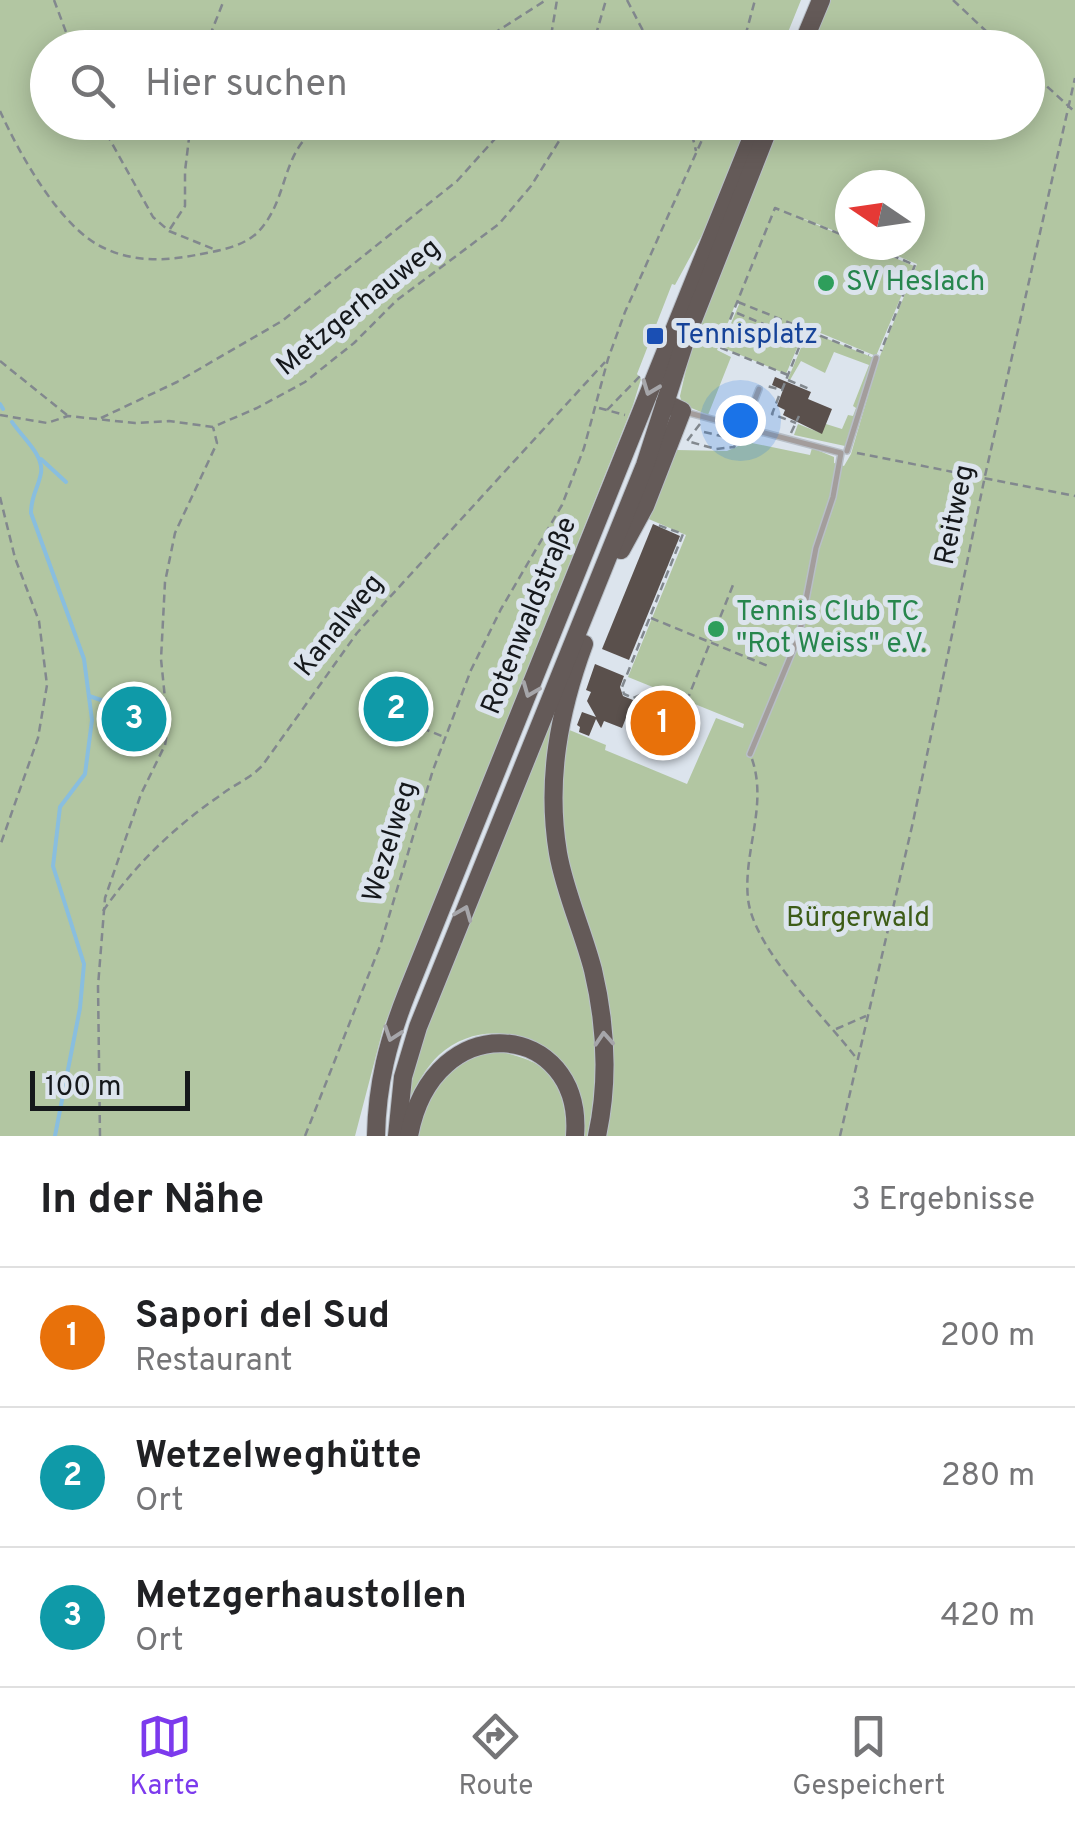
<!DOCTYPE html>
<html lang="de">
<head>
<meta charset="utf-8">
<style>
  body { margin:0; font-family:Overpass,sans-serif; background:#f2f2f2; color:#202124 }
  .compass { position:absolute; left:835px; top:170px; width:90px; height:90px; border-radius:50%; background:#fff; box-shadow:0 5px 25px #0003; rotate:283deg }
  .scale { position:absolute; left:30px; bottom:25px; width:160px; box-sizing:border-box; padding-left:10px; border:5px solid #15181b; border-top:0; font-size:28px; line-height:35px; white-space:nowrap; color:#15181b; -webkit-text-stroke:8px #dce4ed; paint-order:stroke }
  .you { position:absolute; left:740px; top:420px; width:35px; height:35px; margin:-25px; border:8px solid #fff; border-radius:50%; background:#1a73e8; box-shadow:0 0 0 15px #1a73e833 }
  .badge { display:grid; place-items:center; width:65px; height:65px; border-radius:50%; background:#7c3aed; color:#fff; font-size:32px; font-weight:700 }
  .pin { position:absolute; translate:-50% -50%; border:5px solid #fff; box-shadow:0 2px 10px #0006 }
  .list { margin:0; padding:0; list-style:none }
  h2 { display:flex; justify-content:space-between; align-items:center; height:130px; margin:0; padding:0 40px; font-size:42px }
  h2 small { font-size:32px; font-weight:400; color:#757577 }
  .list li { display:grid; grid-template-columns:65px 1fr auto; gap:30px; align-items:center; box-sizing:border-box; height:140px; padding:0 40px; border-top:2px solid #e0e0e0 }
  .list b { display:block; font-size:38px; white-space:nowrap }
  .list p { margin:0; font-size:32px; white-space:nowrap; color:#757577 }
  .list em { font-size:32px; font-style:normal; color:#757577 }
  .icon { flex:none; width:55px; height:55px; fill:none; stroke:currentColor; stroke-width:2; stroke-linecap:round; stroke-linejoin:round }
  .map { position:relative; flex:none; width:1075px; height:1136px; overflow:hidden }
  .search { position:absolute; background:#fff; box-shadow:0 5px 25px #0003; left:30px; right:30px; top:30px; height:110px; display:flex; align-items:center; gap:25px; box-sizing:border-box; padding:0 35px; border-radius:55px; color:#757577; font-size:38px }
  .sheet { height:550px; background:#fff }
  nav { display:flex; justify-content:space-around; align-items:center; box-sizing:border-box; height:140px; border-top:2px solid #e0e0e0; background:#fff; font-size:28px; color:#757577 }
  nav a { display:grid; justify-items:center; gap:5px }
  nav .on { color:#7c3aed }
  .map>svg:first-child { display:block }
  .green { fill:#b2c6a2 }
  .lines { fill:none; stroke-linecap:round; stroke-linejoin:round }
  .stream { stroke:#89bedf; stroke-width:4 }
  .building { fill:#5a504c }
  .service-casing { stroke:#b8bfc7; stroke-width:8 }
  .trunk-casing { stroke:#b8bfc7; stroke-width:20 }
  .path { stroke:#82888e; stroke-width:2.5; stroke-dasharray:8 5; stroke-linecap:butt }
  .service { stroke:#a39d9c; stroke-width:5 }
  .trunk { stroke:#645a58; stroke-width:18 }
  .oneway { stroke:#a6a6aa }
  .leisure-dot { fill:#2e9e5b; stroke:#dce4ed; stroke-width:4 }
  .transit-dot { fill:#1a4fb4; stroke:#dce4ed; stroke-width:4 }
  .labels { text-anchor:middle; dominant-baseline:central; stroke-width:10; stroke-linejoin:round; paint-order:stroke }
  .leisure-label { font-size:28px; fill:#27864d; stroke:#dce4ed; text-anchor:start }
  .street-label { font-size:28px; fill:#15181b; stroke:#dce4ed }
  .transit-label { font-size:28px; fill:#164399; stroke:#dce4ed; text-anchor:start }
  .park-label { font-size:28px; fill:#3d5c17; stroke:#dce4ed }
</style>
</head>
<body>
<div class="map">
<svg width="1075" height="1136" viewBox="0 0 1075 1136">
  <rect width="100%" height="100%" fill="#dce4ed"/>
  <g class="green">
    <path d="M0,0H801L782,47L48,48V122L751,123L716,209L675,285L672,284L637,374L641,379L633,405L383,1029L355,1136H0Z"/>
    <path d="M827,0H1075V1136H606C616,1087 617,1033 605,984C594,942 575,901 567,858C559,814 563,773 567,729L606,745L605,750L687,784L716,718L743,728L744,724L628,677L686,535L644,517L677,450L727,451L747,442L810,455L812,448L834,457V463L844,466L851,454L878,361L917,264L871,245H910V185H850V237L792,214L850,239V245H864L914,266L876,356L806,327L786,374L721,347L740,302L737,300L717,350L731,357L708,415L682,404L680,396L693,339L777,123L1028,122V48L807,47Z"/>
    <path d="M808,331L874,358L845,446L794,435L798,424L821,433L826,424L842,429L848,415L853,416L856,408L853,406L869,365L834,352L825,373L801,361L790,380L788,379Z"/>
    <path d="M558,703C551,733 543,764 545,795C546,819 556,846 562,870C583,958 608,1045 587,1136H584C592,1059 501,1000 439,1055C426,1067 416,1086 409,1100L407,1089L416,1053Z"/>
    <path d="M494,1050C555,1064 561,1076 568,1136H416L424,1106L457,1061Z"/>
  </g>
  <g class="lines">
    <g class="stream">
      <path d="M0,404L3,409"/>
      <path d="M12,422C22,437 44,455 41,473C38,489 31,495 31,513L84,659L92,720L85,774L60,807L53,866L84,964L80,1008L55,1136"/>
      <path d="M41,459L66,482"/>
      <path d="M89,696L122,707"/>
    </g>
  </g>
  <g class="building">
    <path d="M775,377L811,392L808,399L832,409L822,434L783,415L785,410L777,406L783,390L772,385Z"/>
    <path d="M653,524L680,536L629,660L602,649Z"/>
    <path d="M595,664L624,676L620,687L623,696L633,700L622,728L604,721L601,728L596,719L589,736L579,732L580,727L577,725L582,712L596,717L587,701L591,692L586,690Z"/>
  </g>
  <g class="lines">
    <defs>
      <g id="service">
        <path d="M685,412L841,453L833,497L816,548L799,636L750,754"/>
        <path d="M743,430L759,389"/>
        <path d="M847,451L876,358"/>
      </g>
      <g id="trunk">
        <path d="M801,48L821,0"/>
        <path d="M621,550L645,506L682,411L665,403"/>
        <path d="M584,644C559,712 546,781 558,853C565,893 583,931 593,970C606,1025 609,1081 597,1136"/>
        <path d="M376,1136C377,1084 388,1041 407,993L758,122"/>
        <path d="M397,1136L403,1077L418,1027L645,465L687,335L771,122"/>
        <path d="M409,1136C433,1004 584,1021 575,1136"/>
      </g>
    </defs>
    <use href="#service" class="service-casing"/>
    <use href="#trunk" class="trunk-casing"/>
    <g class="path">
      <path d="M54,0L72,48"/>
      <path d="M627,0L652,48"/>
      <path d="M953,0L1004,48"/>
      <path d="M205,48L224,0"/>
      <path d="M471,48L546,0"/>
      <path d="M549,48L557,0"/>
      <path d="M592,48L606,0"/>
      <path d="M742,48L755,0"/>
      <path d="M1028,69L1075,112"/>
      <path d="M0,111C19,153 61,230 106,249C135,262 166,261 196,255C217,251 244,247 259,231C291,196 279,149 325,122"/>
      <path d="M100,122L153,217L169,231L216,250"/>
      <path d="M689,122L696,151"/>
      <path d="M170,229L185,206V171L191,122"/>
      <path d="M867,245L915,265L881,351"/>
      <path d="M738,302L805,329"/>
      <path d="M737,313L802,340L782,390L767,386"/>
      <path d="M802,340L806,330L869,355"/>
      <path d="M0,361L67,415"/>
      <path d="M788,375L719,347L775,208L850,238"/>
      <path d="M788,380L812,390"/>
      <path d="M779,396L772,414L796,423"/>
      <path d="M599,408L625,415"/>
      <path d="M607,410L640,376"/>
      <path d="M0,415L47,423L68,416L135,423L169,421L213,427L257,408L305,382L354,343L397,300L499,224L531,186L571,122"/>
      <path d="M101,418L177,382L282,321L457,181L510,122"/>
      <path d="M700,424L687,441L716,449L734,447L741,436"/>
      <path d="M704,432L738,440"/>
      <path d="M791,433L799,416"/>
      <path d="M857,453L1075,496"/>
      <path d="M0,497L15,558L39,621L47,685L38,738L0,846"/>
      <path d="M651,618L768,666"/>
      <path d="M653,696L645,693L633,698L624,694L622,687L683,534L655,524"/>
      <path d="M632,706L646,712"/>
      <path d="M137,707L164,708"/>
      <path d="M663,712L667,703"/>
      <path d="M680,719L683,710"/>
      <path d="M422,728L444,737"/>
      <path d="M634,743L653,696L684,708L733,585"/>
      <path d="M752,759C768,806 743,851 748,899C754,950 826,1018 857,1059"/>
      <path d="M103,911C134,866 173,828 218,797C233,785 248,780 262,766L357,633L605,362"/>
      <path d="M836,1029L866,1016"/>
      <path d="M100,1136L98,986L105,898L141,794L165,745L168,728L161,659L165,582L175,533L217,443L213,427"/>
      <path d="M305,1136L380,946L433,770L471,670L501,609L562,505L584,448L608,359L625,312L710,122"/>
      <path d="M840,1136L913,822L985,476L1075,78"/>
    </g>
    <use href="#service" class="service"/>
    <use href="#trunk" class="trunk"/>
  </g>
  <defs><path id="oneway-chevron" d="M-2-3.5L2.5 0L-2 3.5" fill="none" stroke-width="1.6" stroke-linecap="round" stroke-linejoin="round" transform="scale(2.5)"/></defs>
  <g class="oneway">
    <use href="#oneway-chevron" transform="translate(650 388) rotate(111)"/>
    <use href="#oneway-chevron" transform="translate(530 690) rotate(112)"/>
    <use href="#oneway-chevron" transform="translate(464 913) rotate(-68)"/>
    <use href="#oneway-chevron" transform="translate(392 1034) rotate(109)"/>
    <use href="#oneway-chevron" transform="translate(604 1039) rotate(-94)"/>
  </g>
  <g class="leisure-dot">
    <circle cx="826" cy="283" r="10"/>
    <circle cx="716" cy="629" r="10"/>
  </g>
  <rect class="transit-dot" x="645" y="326" width="20" height="20" rx="5"/>
  <g class="labels">
    <g class="leisure-label">
      <text x="846" y="283">SV Heslach</text>
      <text x="736" y="613">Tennis Club TC<tspan x="736" dy="32">"Rot Weiss" e.V.</tspan></text>
    </g>
    <g class="street-label">
      <text transform="translate(359 308) rotate(-39)">Metzgerhauweg</text>
      <text transform="translate(956 515) rotate(-78)">Reitweg</text>
      <text transform="translate(530 616) rotate(-68)">Rotenwaldstraße</text>
      <text transform="translate(340 626) rotate(-51)">Kanalweg</text>
      <text transform="translate(391 842) rotate(-73)">Wezelweg</text>
    </g>
    <g class="transit-label">
      <text x="675" y="336">Tennisplatz</text>
    </g>
    <g class="park-label">
      <text x="858" y="919">Bürgerwald</text>
    </g>
  </g>
</svg>
<svg class="compass" viewBox="-18 -18 36 36"><path d="M0-13l5 13h-10z" fill="#e53935"/><path d="M0 13l5-13h-10z" fill="#757577"/></svg>
<div class="scale">100 m</div>
<div class="you"></div>
<div class="pin badge" style="left:663px;top:723px;background:#e8710a">1</div>
<div class="pin badge" style="left:396px;top:709px;background:#0f9aa8">2</div>
<div class="pin badge" style="left:134px;top:719px;background:#0f9aa8">3</div>
<div class="search"><svg class="icon" aria-label="search" viewBox="0 0 24 24"><circle cx="10" cy="10" r="6"/><path d="M15 15l6 6"/></svg>Hier suchen</div>
</div>
<section class="sheet">
<h2>In der Nähe<small>3 Ergebnisse</small></h2>
<ul class="list">
<li><span class="badge" style="background:#e8710a">1</span><div><b>Sapori del Sud</b><p>Restaurant</p></div><em>200 m</em></li>
<li><span class="badge" style="background:#0f9aa8">2</span><div><b>Wetzelweghütte</b><p>Ort</p></div><em>280 m</em></li>
<li><span class="badge" style="background:#0f9aa8">3</span><div><b>Metzgerhaustollen</b><p>Ort</p></div><em>420 m</em></li>
</ul>
</section>
<nav>
<a class="on"><svg class="icon" aria-label="map" viewBox="0 0 24 24"><path d="M3 6l6-2 6 2 6-2v14l-6 2-6-2-6 2zM9 4v14M15 6v14"/></svg>Karte</a>
<a><svg class="icon" aria-label="directions" viewBox="0 0 24 24"><path d="M12 3l9 9-9 9-9-9zM9 14v-3h6M13 9l2 2-2 2"/></svg>Route</a>
<a><svg class="icon" aria-label="saved" viewBox="0 0 24 24"><path d="M7 4h10v16l-5-4-5 4z"/></svg>Gespeichert</a>
</nav>
</body>
</html>
